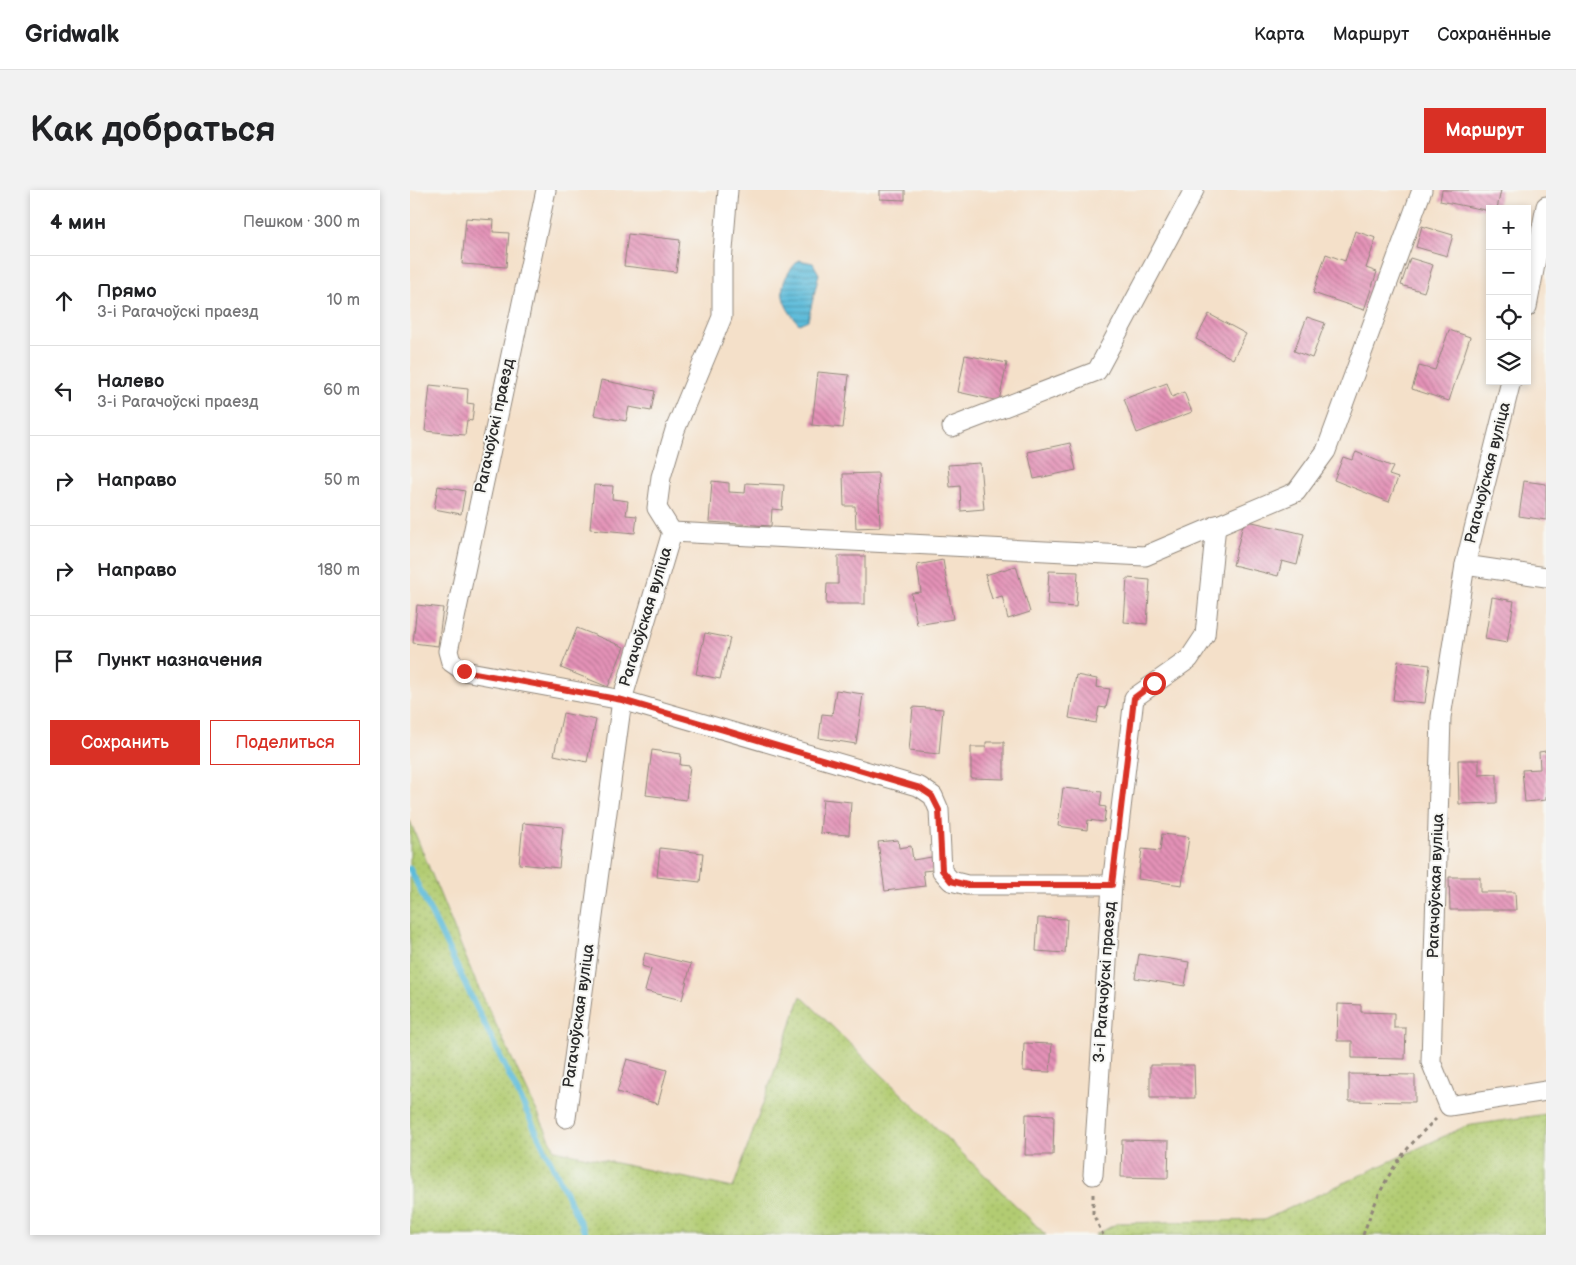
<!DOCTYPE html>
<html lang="ru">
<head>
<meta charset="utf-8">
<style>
  body { margin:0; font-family:"Balsamiq Sans",sans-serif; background:#f2f2f2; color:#202124 }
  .controls { position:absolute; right:15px; top:15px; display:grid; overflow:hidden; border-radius:0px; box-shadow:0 2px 8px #0003 }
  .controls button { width:45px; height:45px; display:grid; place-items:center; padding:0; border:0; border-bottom:1px solid #e0e0e0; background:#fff; color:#202124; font:25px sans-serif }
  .stop { position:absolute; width:15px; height:15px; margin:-11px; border:4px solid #d93025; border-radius:50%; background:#fff }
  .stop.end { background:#d93025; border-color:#fff; box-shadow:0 1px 5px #0008 }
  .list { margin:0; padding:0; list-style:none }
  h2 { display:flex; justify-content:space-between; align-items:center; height:65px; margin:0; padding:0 20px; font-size:21px }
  h2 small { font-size:16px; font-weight:400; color:#757577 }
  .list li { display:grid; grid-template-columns:32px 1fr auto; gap:15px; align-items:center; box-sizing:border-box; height:90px; padding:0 20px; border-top:1px solid #e0e0e0 }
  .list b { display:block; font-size:19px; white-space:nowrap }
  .list p { margin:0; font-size:16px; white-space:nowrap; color:#757577 }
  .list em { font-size:16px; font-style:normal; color:#757577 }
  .actions { display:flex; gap:10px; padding:15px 20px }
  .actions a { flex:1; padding:11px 0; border:1px solid #d93025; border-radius:0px; text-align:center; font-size:18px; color:#d93025 }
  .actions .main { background:#d93025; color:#fff }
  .icon { flex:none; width:28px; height:28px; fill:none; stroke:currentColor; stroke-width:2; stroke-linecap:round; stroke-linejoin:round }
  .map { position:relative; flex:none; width:1136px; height:1045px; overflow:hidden; border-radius:0px }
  header { display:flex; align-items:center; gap:30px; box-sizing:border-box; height:70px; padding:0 25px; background:#fff; border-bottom:1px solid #e0e0e0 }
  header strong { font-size:24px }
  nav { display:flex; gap:28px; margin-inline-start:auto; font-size:18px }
  .intro { display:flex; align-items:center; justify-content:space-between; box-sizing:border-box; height:120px; padding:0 30px }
  h1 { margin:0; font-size:35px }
  .button { padding:12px 22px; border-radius:0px; background:#d93025; color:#fff; font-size:18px; font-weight:700 }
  main { display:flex; gap:30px; padding:0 30px }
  aside { flex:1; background:#fff; border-radius:0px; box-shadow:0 2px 8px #0003 }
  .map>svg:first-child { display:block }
  .green { fill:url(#green-dots); stroke:#6e7c4e }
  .water { fill:url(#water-rules); stroke:#447382 }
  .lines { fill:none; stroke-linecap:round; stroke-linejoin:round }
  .stream { stroke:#5cbbda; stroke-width:6 }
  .building { fill:url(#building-back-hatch) }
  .street-casing { stroke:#90867a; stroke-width:21 }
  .path { stroke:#90867a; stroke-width:3; stroke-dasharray:4 4; stroke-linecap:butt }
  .street { stroke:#fff; stroke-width:19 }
  .route { stroke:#d93025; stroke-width:6 }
  .labels { text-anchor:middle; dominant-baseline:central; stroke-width:4; stroke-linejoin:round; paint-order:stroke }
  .street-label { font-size:16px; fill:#2b2b2b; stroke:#f6f6f2 }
</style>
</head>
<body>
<header>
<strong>Gridwalk</strong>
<nav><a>Карта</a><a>Маршрут</a><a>Сохранённые</a></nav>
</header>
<div class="intro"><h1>Как добраться</h1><a class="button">Маршрут</a></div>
<main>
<aside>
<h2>4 мин<small>Пешком · 300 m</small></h2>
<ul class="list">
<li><svg class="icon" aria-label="ahead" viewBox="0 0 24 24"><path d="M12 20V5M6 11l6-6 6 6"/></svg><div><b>Прямо</b><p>3-і Рагачоўскі праезд</p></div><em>10 m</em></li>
<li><svg class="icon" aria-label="left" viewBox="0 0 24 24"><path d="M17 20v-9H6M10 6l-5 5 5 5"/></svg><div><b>Налево</b><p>3-і Рагачоўскі праезд</p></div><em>60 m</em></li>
<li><svg class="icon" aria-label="right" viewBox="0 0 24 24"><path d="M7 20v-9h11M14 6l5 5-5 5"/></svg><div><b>Направо</b></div><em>50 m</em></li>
<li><svg class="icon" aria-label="right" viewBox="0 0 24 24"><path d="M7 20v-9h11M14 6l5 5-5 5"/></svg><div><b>Направо</b></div><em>180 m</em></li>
<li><svg class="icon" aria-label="arrive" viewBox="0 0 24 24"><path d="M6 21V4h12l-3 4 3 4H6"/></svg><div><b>Пункт назначения</b></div></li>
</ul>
<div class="actions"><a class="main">Сохранить</a><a>Поделиться</a></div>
</aside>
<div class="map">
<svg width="1136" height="1045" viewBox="0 0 1136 1045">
  <defs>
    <pattern id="green-dots" width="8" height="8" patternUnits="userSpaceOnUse" patternTransform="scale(1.25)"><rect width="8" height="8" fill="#b2cc72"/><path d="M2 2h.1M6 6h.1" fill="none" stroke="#99af63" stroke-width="1.8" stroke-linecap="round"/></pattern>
    <pattern id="water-rules" width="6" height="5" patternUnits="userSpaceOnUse" patternTransform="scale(1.25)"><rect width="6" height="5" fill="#5cbbda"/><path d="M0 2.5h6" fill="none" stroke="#4c98b1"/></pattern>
    <pattern id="building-back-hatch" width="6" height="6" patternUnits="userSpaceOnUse" patternTransform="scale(1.25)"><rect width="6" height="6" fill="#e492b7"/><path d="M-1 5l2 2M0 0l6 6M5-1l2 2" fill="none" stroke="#b97795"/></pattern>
  </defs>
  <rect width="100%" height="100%" fill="#f6f6f2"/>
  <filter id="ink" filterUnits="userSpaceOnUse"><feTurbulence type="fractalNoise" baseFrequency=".02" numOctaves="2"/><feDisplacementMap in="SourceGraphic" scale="10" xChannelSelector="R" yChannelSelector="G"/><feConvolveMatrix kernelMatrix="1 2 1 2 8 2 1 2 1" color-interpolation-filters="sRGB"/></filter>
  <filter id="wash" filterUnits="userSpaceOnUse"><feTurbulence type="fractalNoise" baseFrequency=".0096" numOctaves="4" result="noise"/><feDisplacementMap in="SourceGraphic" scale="20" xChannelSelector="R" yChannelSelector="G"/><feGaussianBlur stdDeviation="1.12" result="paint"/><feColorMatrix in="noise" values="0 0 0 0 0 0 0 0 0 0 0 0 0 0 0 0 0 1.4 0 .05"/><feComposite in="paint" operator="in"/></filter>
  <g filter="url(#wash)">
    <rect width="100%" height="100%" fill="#f4e0c9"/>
    <g class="green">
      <path d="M0,631L65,790L145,960L323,998L391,806L636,1045H0Z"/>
      <path d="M1136,924V1045H685L708,1033L854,1030L1056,936Z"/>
    </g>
    <path class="water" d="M389,70L403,73L409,84L398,130L389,134C368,111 366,93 389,70Z"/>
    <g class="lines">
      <path class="stream" d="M0,679L176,1045"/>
    </g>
    <g id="blocks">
      <g class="building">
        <path d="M470,0H495V10L470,9Z"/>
        <path d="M1032,0H1091L1087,19H1080V21L1030,11Z"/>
        <path d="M56,28L84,30L83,42L99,43L96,77L52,74Z"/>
        <path d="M1012,36L1043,45L1037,66L1006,57Z"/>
        <path d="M945,41L966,48L956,78L967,82L954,120L903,103L916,64L935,71Z"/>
        <path d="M218,44L270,50L266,82L214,76Z"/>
        <path d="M1000,68L1023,75L1014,102L991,95Z"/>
        <path d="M799,124L836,144L823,169L786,149Z"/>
        <path d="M897,127L915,133L902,168L884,161Z"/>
        <path d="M1039,140L1060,147L1039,211L1002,199L1009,176L1025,180Z"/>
        <path d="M555,165L597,173L589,211L548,202Z"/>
        <path d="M408,182L439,185L433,238L402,235Z"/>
        <path d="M191,190L245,201L241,221L219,217L216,231L184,225Z"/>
        <path d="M757,193L762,207L774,202L782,222L727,243L714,209Z"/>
        <path d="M20,195L58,199L57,213L64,214L62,231L57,230L55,245L15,241Z"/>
        <path d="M660,253L666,280L624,289L618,262Z"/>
        <path d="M946,262L983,277L979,285L988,288L979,312L924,290L933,267L942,270Z"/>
        <path d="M570,273L574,319L551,321L550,296L540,297L538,275Z"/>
        <path d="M468,283L470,337L446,338L445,316H434L433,284Z"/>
        <path d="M302,291L319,293V302L335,303L336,293L374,295L372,320L362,319L361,336L299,332Z"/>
        <path d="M1114,291L1136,294V330L1109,326Z"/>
        <path d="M184,295L203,296L202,309L218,311L216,325L227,326L225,343L180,339Z"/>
        <path d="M28,296L55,301L51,324L24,319Z"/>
        <path d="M834,330L894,344L887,375L872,371L868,386L823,375Z"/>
        <path d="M428,366H455V414H416L417,394H428Z"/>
        <path d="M533,370L543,429L507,435L501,403L511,402L507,375Z"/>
        <path d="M606,376L620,422L598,429L592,406L582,409L575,385Z"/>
        <path d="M639,381L668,382L666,417L637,415Z"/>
        <path d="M717,388L740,390L737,434L714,432Z"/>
        <path d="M1082,407L1104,411L1097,453L1075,449Z"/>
        <path d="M7,415L33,418L28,456L3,453Z"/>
        <path d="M167,438L214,457L198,497L151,478Z"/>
        <path d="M295,443L320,448L310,489L286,484Z"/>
        <path d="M988,471L1020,475L1015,513L983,510Z"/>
        <path d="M666,485L687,489L686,497L700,499L696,518L689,517L686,533L659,528Z"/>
        <path d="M426,500L453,504L446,554L409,548L412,524L422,525Z"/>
        <path d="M503,517L533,519L529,564L499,561Z"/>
        <path d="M153,523L186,530L177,572L144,565Z"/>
        <path d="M576,552H594V589L561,588V557H576Z"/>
        <path d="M242,560L271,564L270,575L280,576L276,610L236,605Z"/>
        <path d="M1136,561V610L1115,612L1112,580L1130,579L1129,562Z"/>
        <path d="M1048,570H1069V585L1087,584V613L1049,614Z"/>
        <path d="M653,598L692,602L690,616L696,617L694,632L678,630L677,640L648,636Z"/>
        <path d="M413,609L441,612L439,645L410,643Z"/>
        <path d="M113,633L153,637L149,678L109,674Z"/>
        <path d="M752,644L779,647L772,695L728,689L732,659L750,661Z"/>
        <path d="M488,650L489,658L501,656L503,670L522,667L523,680L513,681L515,696L475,701L468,652Z"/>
        <path d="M250,658L293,663L290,692L247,687Z"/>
        <path d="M1039,687H1070V702H1105L1106,720H1040Z"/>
        <path d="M628,728L657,729L655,763L626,761Z"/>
        <path d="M235,763L281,774L272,810L235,801L241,779L232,776Z"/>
        <path d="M729,764L779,772L775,796L725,788Z"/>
        <path d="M928,814L951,815V822L984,823V838H996L995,869L942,868V851H927Z"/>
        <path d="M614,853L642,854L640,882L613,881Z"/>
        <path d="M217,869L257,880L248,914L207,902Z"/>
        <path d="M740,875H784L785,908H740Z"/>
        <path d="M939,884L1005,885V912L939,911Z"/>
        <path d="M616,924L644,925L643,965H615Z"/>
        <path d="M712,950L759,951L758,988L711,987Z"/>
      </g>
    </g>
  </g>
  <g filter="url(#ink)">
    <use href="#blocks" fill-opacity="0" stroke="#90867a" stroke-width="1"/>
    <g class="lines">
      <defs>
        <g id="street">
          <path d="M136,0L38,461L41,472L54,481L212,510L510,597L523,606L529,620L532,681L541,691L557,695H702"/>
          <path d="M1117,117L1136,16"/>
          <path d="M1101,191L1055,375L1031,527L1021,872L1039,916L1136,901"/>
          <path d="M542,237L687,181L784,0"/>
          <path d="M262,342L735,366L886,302L916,261L1012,0"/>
          <path d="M1055,375L1136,387"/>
          <path d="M156,928L212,510L262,342L247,318L251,287L265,240L312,127V72L318,0"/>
          <path d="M683,985L702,695L724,508L779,469L795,445L806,335"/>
        </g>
      </defs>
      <use href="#street" class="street-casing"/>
      <g class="path">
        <path d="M683,1004V1024L693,1045"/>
        <path d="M953,1045C971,994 986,966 1026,929"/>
      </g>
      <use href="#street" class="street"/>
    </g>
  </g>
  <g class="lines" filter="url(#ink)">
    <path class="route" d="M54,481L212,510L510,598L522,606L529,620L532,680L541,691L557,695H702L724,508L744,493"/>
  </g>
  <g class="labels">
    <g class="street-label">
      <text transform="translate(85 236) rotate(-78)">Рагачоўскі праезд</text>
      <text transform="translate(1078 283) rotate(-76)">Рагачоўская вуліца</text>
      <text transform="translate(236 427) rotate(-73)">Рагачоўская вуліца</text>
      <text transform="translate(1026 696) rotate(-88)">Рагачоўская вуліца</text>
      <text transform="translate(695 792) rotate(-86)">3-і Рагачоўскі праезд</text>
      <text transform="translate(169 826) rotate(-82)">Рагачоўская вуліца</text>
    </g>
  </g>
</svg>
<div class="controls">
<button>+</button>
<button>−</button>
<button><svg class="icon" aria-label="locate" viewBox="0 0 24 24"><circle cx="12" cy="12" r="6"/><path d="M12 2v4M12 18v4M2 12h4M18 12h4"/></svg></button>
<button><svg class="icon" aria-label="layers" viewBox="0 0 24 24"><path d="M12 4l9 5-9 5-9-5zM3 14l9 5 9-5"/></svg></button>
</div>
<div class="stop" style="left:744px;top:493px"></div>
<div class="stop end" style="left:54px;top:481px"></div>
</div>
</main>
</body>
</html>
